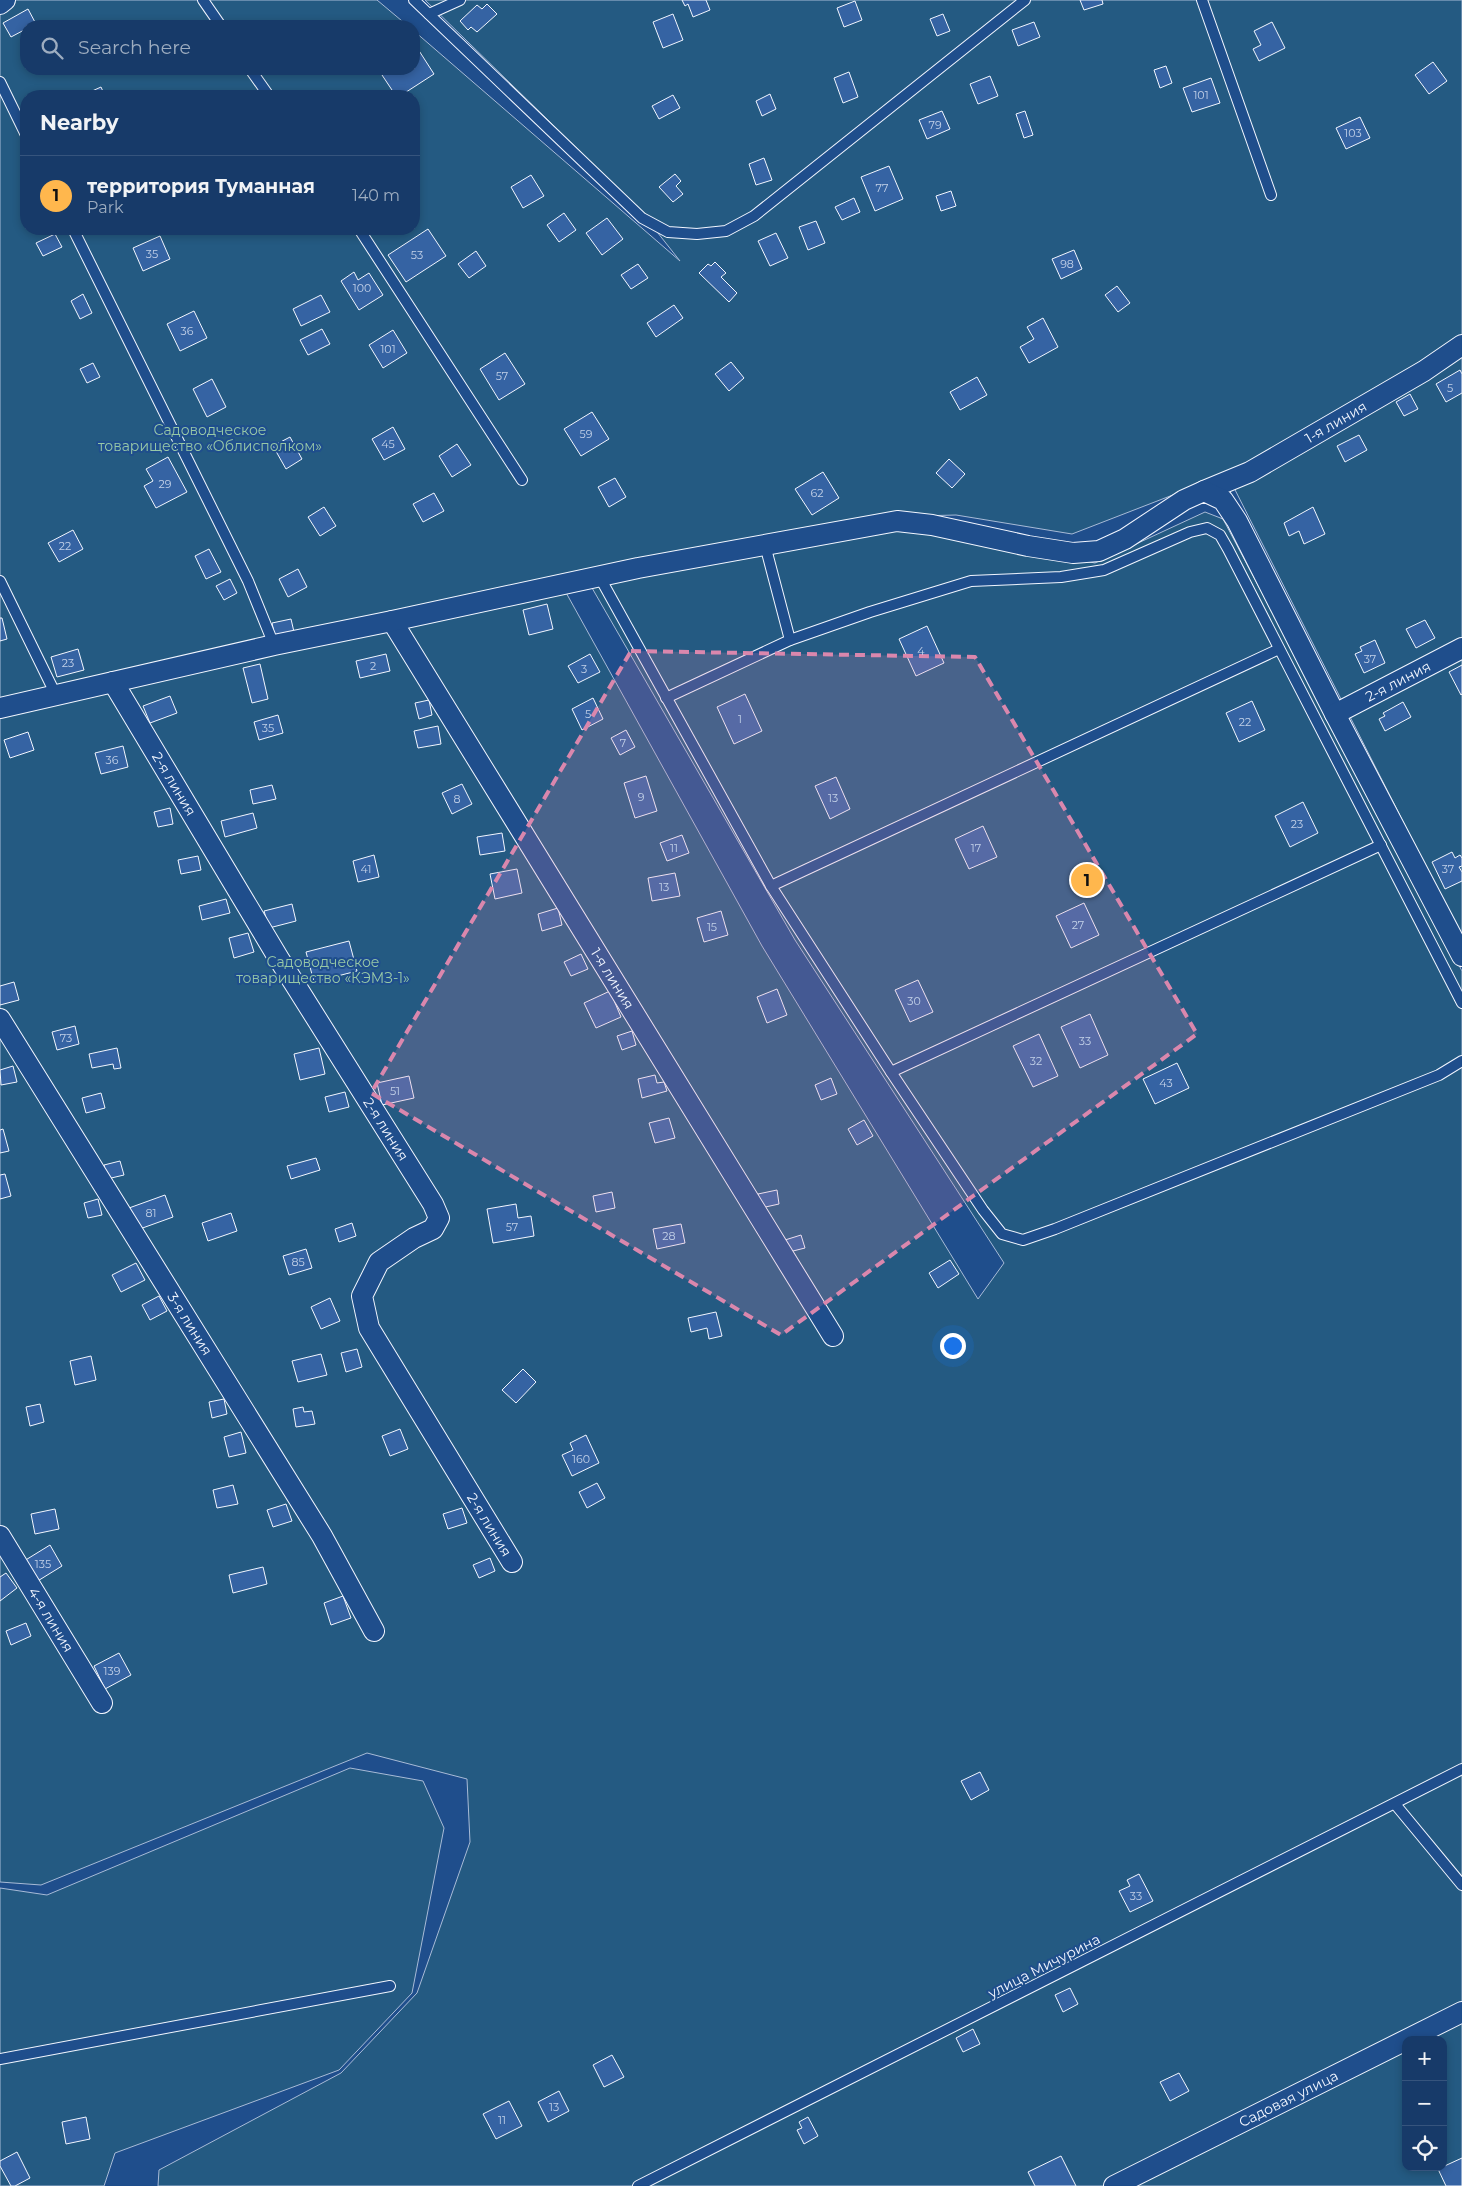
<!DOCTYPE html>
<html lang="en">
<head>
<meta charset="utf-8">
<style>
  body { margin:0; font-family:Montserrat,sans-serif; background:#20416f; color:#f1f3f6 }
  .controls { position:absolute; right:15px; bottom:15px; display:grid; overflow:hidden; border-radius:10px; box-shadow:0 2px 8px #0003 }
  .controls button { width:45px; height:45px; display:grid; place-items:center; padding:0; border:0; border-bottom:1px solid #36547d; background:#173a69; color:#f1f3f6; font:25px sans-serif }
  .you { position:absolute; left:952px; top:1345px; width:18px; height:18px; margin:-12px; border:4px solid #fff; border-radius:50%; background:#1a73e8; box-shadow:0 0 0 8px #1a73e833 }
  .badge { display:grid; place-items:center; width:32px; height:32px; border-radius:50%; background:#ffb74d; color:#111; font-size:16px; font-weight:700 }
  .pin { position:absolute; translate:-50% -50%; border:2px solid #fff; box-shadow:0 1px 5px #0006 }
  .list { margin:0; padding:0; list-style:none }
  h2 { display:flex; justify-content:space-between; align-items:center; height:65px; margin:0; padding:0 20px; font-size:21px }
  h2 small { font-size:16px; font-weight:400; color:#9eadc0 }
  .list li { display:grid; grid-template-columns:32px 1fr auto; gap:15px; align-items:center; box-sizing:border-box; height:80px; padding:0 20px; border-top:1px solid #36547d }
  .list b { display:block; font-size:19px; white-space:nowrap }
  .list p { margin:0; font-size:16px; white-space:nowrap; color:#9eadc0 }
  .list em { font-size:16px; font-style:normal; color:#9eadc0 }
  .icon { flex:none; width:28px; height:28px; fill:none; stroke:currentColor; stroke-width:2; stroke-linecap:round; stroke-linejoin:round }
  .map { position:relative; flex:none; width:1462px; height:2186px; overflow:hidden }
  .search { position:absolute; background:#173a69; box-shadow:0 2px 8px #0003; left:20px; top:20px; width:400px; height:55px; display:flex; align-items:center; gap:12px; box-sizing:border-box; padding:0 18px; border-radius:20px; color:#9eadc0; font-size:19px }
  .panel { position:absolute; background:#173a69; box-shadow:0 2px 8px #0003; left:20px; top:90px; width:400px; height:145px; border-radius:20px }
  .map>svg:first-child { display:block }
  .green { fill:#245a82; stroke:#a8bbd7; fill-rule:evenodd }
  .building { fill:#3563a3; stroke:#f2f6ff }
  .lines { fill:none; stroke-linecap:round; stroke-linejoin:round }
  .service-casing { stroke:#f2f6ff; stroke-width:12 }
  .minor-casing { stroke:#f2f6ff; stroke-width:22 }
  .service { stroke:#1f4e8c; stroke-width:10 }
  .minor { stroke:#1f4e8c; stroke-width:20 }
  .marked { fill:#da87ad; fill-opacity:0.2; stroke:#da87ad; stroke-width:4; stroke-dasharray:10 6; stroke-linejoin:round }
  .labels { text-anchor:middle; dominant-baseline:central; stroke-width:4; stroke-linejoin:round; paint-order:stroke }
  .number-label { font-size:11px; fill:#c3d1e8 }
  .street-label { font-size:14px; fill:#f2f6ff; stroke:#1f4e8c }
  .park-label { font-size:14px; fill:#97c8a6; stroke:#1f4e8c }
</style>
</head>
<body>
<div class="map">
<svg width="1462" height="2186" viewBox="0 0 1462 2186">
  <rect width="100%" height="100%" fill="#1f4e8c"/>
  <g class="green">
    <path d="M0,0H377L408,26H26V69H414V31L680,261L639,209L425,0H1462V938L1227,474L1072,534L956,515L878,517L0,702ZM26,96H414V229H26Z"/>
    <path d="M1205,512L1223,519L1462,971V2186H158L159,2170L341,2073L417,1993L470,1842L467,1779L367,1753L41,1885L0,1882V714L564,589L762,946L978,1299L1004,1263L795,940L588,581L885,528L957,537L1095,563ZM1406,2040H1443V2167H1406Z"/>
    <path d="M350,1768L423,1781L444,1828L412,1993L339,2070L115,2153L104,2186H0V1888L47,1895Z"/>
  </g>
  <g class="building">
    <path d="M682,0H706L710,10L693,17L688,4L685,6Z"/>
    <path d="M1080,0H1102L1103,4L1084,10Z"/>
    <path d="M855,1L862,20L844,27L837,8Z"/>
    <path d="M487,4L497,14L477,32L471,27L468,30L460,21L477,5L482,9Z"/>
    <path d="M28,9L36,24L26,26V29L11,37L3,23Z"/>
    <path d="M673,14L683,40L663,48L653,22Z"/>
    <path d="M943,14L950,31L937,36L930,19Z"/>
    <path d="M314,21L317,26H305Z"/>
    <path d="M1034,22L1040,37L1018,46L1012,30Z"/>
    <path d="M1272,22L1285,48L1259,61L1253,49L1261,45L1254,31Z"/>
    <path d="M416,46L434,74L400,96H396L378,69H414V48Z"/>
    <path d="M1433,62L1447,81L1429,94L1415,75Z"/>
    <path d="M1166,66L1172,83L1160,88L1154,70Z"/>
    <path d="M849,72L858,97L843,103L834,78Z"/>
    <path d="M990,76L998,96L978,104L970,84Z"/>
    <path d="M1211,78L1220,103L1192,112L1183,88Z"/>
    <path d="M101,87L105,96H81Z"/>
    <path d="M770,94L776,109L762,116L756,101Z"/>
    <path d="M673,95L680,108L659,119L652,106Z"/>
    <path d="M942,111L950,129L927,139L919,120Z"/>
    <path d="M1025,111L1033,135L1024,138L1016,114Z"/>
    <path d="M1360,117L1370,138L1346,149L1336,128Z"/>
    <path d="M764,158L772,180L756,185L749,164Z"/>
    <path d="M889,166L903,199L875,211L861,177Z"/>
    <path d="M675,174L681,181L676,186L683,194L673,202L659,187Z"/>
    <path d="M531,175L544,196L523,208L511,187Z"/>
    <path d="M951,191L956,206L941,211L936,196Z"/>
    <path d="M854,198L860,212L842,220L835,207Z"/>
    <path d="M564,213L576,230L559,242L547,225Z"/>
    <path d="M607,218L623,239L602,255L586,233Z"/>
    <path d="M816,221L825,243L808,250L799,227Z"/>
    <path d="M428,229L446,256L406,282L388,255Z"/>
    <path d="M776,233L788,258L770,266L758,241Z"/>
    <path d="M55,234L62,247L43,256L36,243Z"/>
    <path d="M160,236L170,259L143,271L133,248Z"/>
    <path d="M1074,250L1082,269L1061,279L1052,259Z"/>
    <path d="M476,251L486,266L469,278L458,264Z"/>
    <path d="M715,262L726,273L721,277L737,293L729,302L699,273L708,264L711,266Z"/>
    <path d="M638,264L648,278L631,289L621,275Z"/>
    <path d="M354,272L358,280L369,273L383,295L359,310L341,281Z"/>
    <path d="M1117,286L1130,303L1118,312L1105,295Z"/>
    <path d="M83,294L92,313L80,319L71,301Z"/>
    <path d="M321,295L330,312L301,326L293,309Z"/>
    <path d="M674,305L683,318L656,337L647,323Z"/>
    <path d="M194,311L207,338L180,351L167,324Z"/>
    <path d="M1043,318L1058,347L1029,363L1020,347L1034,339L1027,327Z"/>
    <path d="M322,329L330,344L308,355L300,340Z"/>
    <path d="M393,330L407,353L383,368L369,345Z"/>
    <path d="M505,353L525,384L499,400L480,369Z"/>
    <path d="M731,362L744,378L729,391L715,374Z"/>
    <path d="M93,363L100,377L87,383L80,369Z"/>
    <path d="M1460,370L1462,374V393L1446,402L1436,384Z"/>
    <path d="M977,377L987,395L960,410L950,392Z"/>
    <path d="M212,379L226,407L207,417L193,389Z"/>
    <path d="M1410,394L1418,409L1404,416L1396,402Z"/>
    <path d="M592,412L609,439L581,456L564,429Z"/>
    <path d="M393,427L405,449L384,460L372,439Z"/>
    <path d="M1359,435L1367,450L1345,462L1337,446Z"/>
    <path d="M290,437L302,459L286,469L273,446Z"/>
    <path d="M457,444L471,465L452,477L439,456Z"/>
    <path d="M168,457L187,492L156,508L144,486L153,481L146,469Z"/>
    <path d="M949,459L965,474L952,488L936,473Z"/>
    <path d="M823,472L839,498L812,515L795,489Z"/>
    <path d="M615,478L626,497L609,507L598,487Z"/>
    <path d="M434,493L444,511L423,522L413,504Z"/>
    <path d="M324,507L336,526L320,536L308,517Z"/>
    <path d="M1313,507L1325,534L1304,544L1299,531L1289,536L1284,523Z"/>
    <path d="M73,530L83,549L59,562L48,543Z"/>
    <path d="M209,549L221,572L206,579L195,556Z"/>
    <path d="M298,569L307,587L288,597L279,579Z"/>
    <path d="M230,579L237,593L224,600L216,586Z"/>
    <path d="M547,604L553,629L529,635L523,610Z"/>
    <path d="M0,618H2L7,639L0,641Z"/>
    <path d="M291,619L294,632L275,637L272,623Z"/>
    <path d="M1425,620L1435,638L1416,648L1406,629Z"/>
    <path d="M927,626L944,663L916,676L899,639Z"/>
    <path d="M1375,640L1385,663L1364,673L1355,654L1362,651L1360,647Z"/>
    <path d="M78,649L84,670L57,677L51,657Z"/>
    <path d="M386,654L390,671L360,678L356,661Z"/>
    <path d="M590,654L600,672L578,683L568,666Z"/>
    <path d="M260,664L268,699L252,703L243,668Z"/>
    <path d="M1462,665V694L1461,695L1449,672Z"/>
    <path d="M745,694L762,731L734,744L717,707Z"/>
    <path d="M170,696L177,713L150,723L143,706Z"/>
    <path d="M593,698L603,719L582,730L572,709Z"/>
    <path d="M429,700L432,715L419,719L415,703Z"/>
    <path d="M1252,701L1265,730L1239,742L1226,713Z"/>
    <path d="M1403,702L1411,717L1385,731L1379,719L1385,716L1383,713Z"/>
    <path d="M278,715L283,733L259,740L254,722Z"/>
    <path d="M438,726L441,744L418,748L414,731Z"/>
    <path d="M626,730L635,747L620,755L611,738Z"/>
    <path d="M28,732L34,750L10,758L4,740Z"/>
    <path d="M123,746L128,767L101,774L95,753Z"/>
    <path d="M646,776L657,811L635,818L624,783Z"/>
    <path d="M836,777L850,809L830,819L815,786Z"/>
    <path d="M462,784L472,804L452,814L442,793Z"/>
    <path d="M272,785L276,799L253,804L250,790Z"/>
    <path d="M1303,802L1318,833L1290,847L1275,816Z"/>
    <path d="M170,808L173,824L158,827L154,812Z"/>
    <path d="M253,813L257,828L225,837L221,821Z"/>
    <path d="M983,826L997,857L969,869L955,839Z"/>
    <path d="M502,833L505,851L480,855L477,837Z"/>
    <path d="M682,835L689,853L667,861L660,843Z"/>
    <path d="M1452,852L1455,858L1460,855L1462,858V866L1459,867L1462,872V881L1445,889L1432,862Z"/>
    <path d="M374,855L379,877L358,882L353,861Z"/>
    <path d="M198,856L201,870L181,874L178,860Z"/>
    <path d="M517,869L522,893L495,899L490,874Z"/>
    <path d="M675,873L680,896L652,901L648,878Z"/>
    <path d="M226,899L230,913L202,920L199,906Z"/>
    <path d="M1084,903L1099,935L1071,948L1056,916Z"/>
    <path d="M292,904L296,921L269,928L264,911Z"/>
    <path d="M558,908L562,925L542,931L538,914Z"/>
    <path d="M721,911L728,935L704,942L697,918Z"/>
    <path d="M248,933L254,952L234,958L229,938Z"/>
    <path d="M349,941L357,971L314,982L306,952Z"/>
    <path d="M581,954L588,969L571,976L564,962Z"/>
    <path d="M918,980L933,1012L910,1022L895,990Z"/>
    <path d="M14,982L19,1000L0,1005V986Z"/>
    <path d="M777,989L787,1015L767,1023L757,997Z"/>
    <path d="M610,991L621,1017L596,1028L584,1003Z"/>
    <path d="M1090,1014L1108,1055L1080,1068L1061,1027Z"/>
    <path d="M75,1026L79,1044L57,1050L52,1032Z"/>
    <path d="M632,1031L636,1045L622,1050L617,1036Z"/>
    <path d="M1039,1034L1058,1076L1033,1087L1013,1046Z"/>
    <path d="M117,1048L121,1068L114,1069L113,1064L92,1068L89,1054Z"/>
    <path d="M319,1048L325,1074L300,1080L294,1054Z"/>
    <path d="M1177,1063L1189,1088L1155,1104L1143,1079Z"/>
    <path d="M13,1066L17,1082L1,1085L0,1070Z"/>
    <path d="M655,1075L657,1083L664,1082L667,1091L642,1098L638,1079Z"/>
    <path d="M409,1076L414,1098L382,1105L377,1083Z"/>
    <path d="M831,1078L837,1094L821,1100L815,1085Z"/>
    <path d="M345,1092L349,1107L329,1112L325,1097Z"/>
    <path d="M101,1093L105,1108L86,1113L82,1098Z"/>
    <path d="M669,1118L675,1138L655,1143L649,1123Z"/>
    <path d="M864,1120L873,1136L857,1145L848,1129Z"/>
    <path d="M3,1129L9,1151L0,1153V1130Z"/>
    <path d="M316,1158L320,1170L291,1179L287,1166Z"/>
    <path d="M120,1161L124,1175L107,1179L104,1165Z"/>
    <path d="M5,1174L11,1196L0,1199V1175Z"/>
    <path d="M777,1190L779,1204L761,1208L758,1194Z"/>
    <path d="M612,1192L615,1208L596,1212L593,1196Z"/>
    <path d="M165,1195L173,1217L137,1230L129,1208Z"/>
    <path d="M98,1199L102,1215L88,1218L84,1203Z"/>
    <path d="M516,1204L518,1218L531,1216L534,1236L493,1243L487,1209Z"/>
    <path d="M231,1213L237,1231L208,1241L202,1223Z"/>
    <path d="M352,1223L356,1236L339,1242L335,1229Z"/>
    <path d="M681,1224L685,1243L657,1249L653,1229Z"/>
    <path d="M801,1235L805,1248L789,1252L785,1240Z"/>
    <path d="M306,1249L312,1268L289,1275L283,1256Z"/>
    <path d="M950,1260L959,1274L938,1288L929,1273Z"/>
    <path d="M136,1263L145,1280L121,1292L112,1275Z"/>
    <path d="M159,1296L167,1311L150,1320L142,1305Z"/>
    <path d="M330,1298L340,1321L321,1329L311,1307Z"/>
    <path d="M716,1312L722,1336L709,1339L707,1328L691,1332L688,1318Z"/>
    <path d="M357,1349L362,1367L346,1372L341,1353Z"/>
    <path d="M321,1354L327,1375L298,1382L292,1361Z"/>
    <path d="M91,1356L96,1380L75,1385L70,1361Z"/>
    <path d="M523,1369L536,1382L516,1403L502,1390Z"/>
    <path d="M224,1399L227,1414L212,1418L209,1402Z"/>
    <path d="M40,1404L44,1422L30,1426L26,1407Z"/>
    <path d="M303,1407L304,1412L312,1411L315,1424L296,1427L293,1409Z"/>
    <path d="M400,1429L408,1449L390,1456L382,1436Z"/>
    <path d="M241,1432L246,1453L229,1457L224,1437Z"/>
    <path d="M586,1435L599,1463L572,1476L562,1455L573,1450L570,1443Z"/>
    <path d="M597,1483L605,1498L587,1508L579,1492Z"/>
    <path d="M233,1485L238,1504L217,1508L213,1490Z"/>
    <path d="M286,1504L292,1521L273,1527L267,1510Z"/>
    <path d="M462,1508L467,1523L448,1529L443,1514Z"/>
    <path d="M55,1509L59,1529L35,1534L31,1514Z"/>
    <path d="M50,1545L62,1566L36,1582L24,1561Z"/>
    <path d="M490,1558L495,1571L479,1578L473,1565Z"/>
    <path d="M263,1567L267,1584L233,1593L229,1575Z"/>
    <path d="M6,1573L17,1588L0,1601V1577Z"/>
    <path d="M343,1596L351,1618L331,1625L324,1603Z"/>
    <path d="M26,1623L31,1636L11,1645L6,1631Z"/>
    <path d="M119,1653L131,1675L105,1689L94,1666Z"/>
    <path d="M980,1772L989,1790L971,1800L961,1781Z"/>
    <path d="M1139,1874L1153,1901L1130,1912L1119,1891L1130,1886L1127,1880Z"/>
    <path d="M1070,1988L1078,2004L1063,2012L1055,1995Z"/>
    <path d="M973,2029L980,2044L963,2052L956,2038Z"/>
    <path d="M612,2055L624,2077L604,2087L593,2065Z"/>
    <path d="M1179,2073L1189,2091L1170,2101L1160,2082Z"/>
    <path d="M559,2091L569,2111L548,2122L538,2102Z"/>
    <path d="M509,2101L522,2126L496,2139L483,2114Z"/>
    <path d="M86,2117L90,2139L66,2144L62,2122Z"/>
    <path d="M808,2117L818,2136L804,2144L797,2130L802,2128L799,2122Z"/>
    <path d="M17,2152L30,2178L15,2186H11L0,2166V2161Z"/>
    <path d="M1061,2156L1076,2186H1035L1028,2172Z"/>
    <path d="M1462,2158V2186H1446L1438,2169Z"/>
  </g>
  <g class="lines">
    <defs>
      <g id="service">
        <path d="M203,0L221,26"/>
        <path d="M414,0L642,218L668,232L697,234L726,231L754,216L1025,0"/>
        <path d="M1202,0L1271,195"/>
        <path d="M429,14L460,0"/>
        <path d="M250,69L269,96"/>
        <path d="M0,82L26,135"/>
        <path d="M73,229L248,581L274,645"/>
        <path d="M359,229L522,480"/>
        <path d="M765,545L790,640"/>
        <path d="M599,576L771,886L891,1072L983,1210L1002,1234L1023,1240L1055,1229L1439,1075L1462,1061"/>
        <path d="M0,581L56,695"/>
        <path d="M666,698L790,640L870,612L971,581L1061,577L1104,570L1190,532L1207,528L1220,535L1228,549L1462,1003"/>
        <path d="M771,886L1279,649"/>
        <path d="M891,1072L1381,845"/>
        <path d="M1395,1804L1462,1885"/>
        <path d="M0,2059L390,1986"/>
        <path d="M638,2186L1462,1769"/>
      </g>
      <g id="minor">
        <path d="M0,4L5,0"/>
        <path id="s1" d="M1204,491L1250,472L1424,371L1462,345"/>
        <path id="s2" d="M392,621L833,1336"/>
        <path id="s3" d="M113,682L279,959L433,1204L439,1218L433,1229L414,1238L379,1262L362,1296L369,1328L512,1562"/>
        <path d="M0,708L274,645L392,621L638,568L897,521L932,525L1028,546L1073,553L1099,551L1125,539L1184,500L1204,491L1223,500L1237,521L1335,714L1462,956"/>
        <path id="s4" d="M1335,714L1462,648"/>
        <path id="s5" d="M0,1019L322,1536L374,1631"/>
        <path id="s6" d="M0,1536L102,1703"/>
        <path id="s7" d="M1114,2186L1462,2012"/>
      </g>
    </defs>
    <use href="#service" class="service-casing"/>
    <use href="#minor" class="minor-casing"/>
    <use href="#service" class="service"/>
    <use href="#minor" class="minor"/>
  </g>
  <path class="marked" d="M631,651L975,657L1197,1034L781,1335L371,1093Z"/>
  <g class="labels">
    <g class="number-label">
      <text x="1201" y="95">101</text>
      <text x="935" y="125">79</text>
      <text x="1353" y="133">103</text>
      <text x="882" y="188">77</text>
      <text x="152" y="254">35</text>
      <text x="417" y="255">53</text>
      <text x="1067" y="264">98</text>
      <text x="362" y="288">100</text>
      <text x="187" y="331">36</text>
      <text x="388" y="349">101</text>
      <text x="502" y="376">57</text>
      <text x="1450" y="388">5</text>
      <text x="586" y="434">59</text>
      <text x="388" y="444">45</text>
      <text x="165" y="484">29</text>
      <text x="817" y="493">62</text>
      <text x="65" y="546">22</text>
      <text x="921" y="651">4</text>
      <text x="1370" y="659">37</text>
      <text x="68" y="663">23</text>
      <text x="373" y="666">2</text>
      <text x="584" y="669">3</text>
      <text x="588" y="714">5</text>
      <text x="740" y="719">1</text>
      <text x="1245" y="722">22</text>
      <text x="268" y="728">35</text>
      <text x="623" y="743">7</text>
      <text x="112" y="760">36</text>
      <text x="641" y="797">9</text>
      <text x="833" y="798">13</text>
      <text x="457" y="799">8</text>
      <text x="1297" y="824">23</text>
      <text x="674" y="848">11</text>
      <text x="976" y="848">17</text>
      <text x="366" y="869">41</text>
      <text x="1448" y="869">37</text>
      <text x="664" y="887">13</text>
      <text x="1078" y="925">27</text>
      <text x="712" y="927">15</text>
      <text x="914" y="1001">30</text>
      <text x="66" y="1038">73</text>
      <text x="1085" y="1041">33</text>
      <text x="1036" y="1061">32</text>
      <text x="1166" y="1083">43</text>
      <text x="395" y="1091">51</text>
      <text x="151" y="1213">81</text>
      <text x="512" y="1227">57</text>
      <text x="669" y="1236">28</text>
      <text x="298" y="1262">85</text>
      <text x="581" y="1459">160</text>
      <text x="43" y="1564">135</text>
      <text x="112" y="1671">139</text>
      <text x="1136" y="1896">33</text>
      <text x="554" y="2107">13</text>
      <text x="502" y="2120">11</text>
    </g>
    <g class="street-label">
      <text stroke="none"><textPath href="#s1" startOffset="149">1-я линия</textPath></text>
      <text stroke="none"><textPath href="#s4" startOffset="71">2-я линия</textPath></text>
      <text stroke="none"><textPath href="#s3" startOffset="119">2-я линия</textPath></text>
      <text stroke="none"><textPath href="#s2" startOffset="420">1-я линия</textPath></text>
      <text stroke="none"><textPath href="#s3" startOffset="524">2-я линия</textPath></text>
      <text stroke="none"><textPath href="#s5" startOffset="359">3-я линия</textPath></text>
      <text stroke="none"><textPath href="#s3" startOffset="1005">2-я линия</textPath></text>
      <text stroke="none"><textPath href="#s6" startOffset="98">4-я линия</textPath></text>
      <text transform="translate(1044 1966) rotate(-27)">улица Мичурина</text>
      <text stroke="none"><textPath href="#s7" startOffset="195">Садовая улица</textPath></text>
    </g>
    <g class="park-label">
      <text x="210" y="430">Садоводческое<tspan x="210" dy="16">товарищество «Облисполком»</tspan></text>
      <text x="323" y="962">Садоводческое<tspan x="323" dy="16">товарищество «КЭМЗ-1»</tspan></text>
    </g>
  </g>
</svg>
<div class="controls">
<button>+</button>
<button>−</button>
<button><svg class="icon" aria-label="locate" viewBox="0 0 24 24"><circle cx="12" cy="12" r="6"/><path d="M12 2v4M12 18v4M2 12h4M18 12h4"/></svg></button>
</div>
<div class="you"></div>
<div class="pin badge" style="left:1087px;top:880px">1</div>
<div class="search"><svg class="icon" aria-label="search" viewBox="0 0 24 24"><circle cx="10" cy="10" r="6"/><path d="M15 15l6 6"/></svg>Search here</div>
<section class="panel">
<h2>Nearby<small></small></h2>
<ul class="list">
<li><span class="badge">1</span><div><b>территория Туманная</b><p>Park</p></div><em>140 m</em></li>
</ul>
</section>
</div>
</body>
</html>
